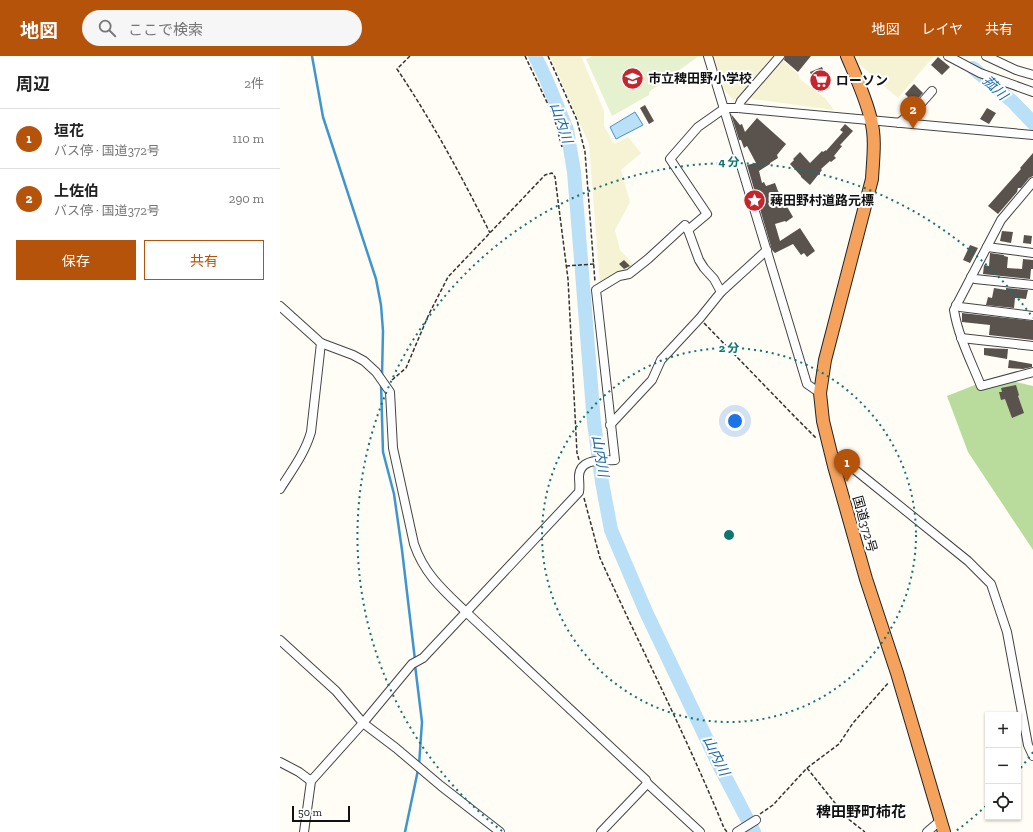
<!DOCTYPE html>
<html lang="ja">
<head>
<meta charset="utf-8">
<style>
  body { margin:0; font-family:"Zilla Slab","Noto Sans JP",serif; background:#f6f6f6; color:#222 }
  .controls { position:absolute; right:12px; bottom:12px; display:grid; overflow:hidden; border-radius:0px; box-shadow:0 1px 3px #0004 }
  .controls button { width:36px; height:36px; display:grid; place-items:center; padding:0; border:0; border-bottom:1px solid #e0e0e0; background:#fff; color:#222; font:20px sans-serif }
  .scale { position:absolute; left:12px; bottom:10px; width:58px; box-sizing:border-box; padding-left:4px; border:2px solid #111; border-top:0; font-size:11px; line-height:14px; white-space:nowrap; color:#111; -webkit-text-stroke:3px #fff; paint-order:stroke }
  .you { position:absolute; left:455px; top:365px; width:14px; height:14px; margin:-10px; border:3px solid #fff; border-radius:50%; background:#1a73e8; box-shadow:0 0 0 6px #1a73e833 }
  .badge { display:grid; place-items:center; width:26px; height:26px; border-radius:50%; background:#b45309; color:#fff; font-size:13px; font-weight:700 }
  .pin { position:absolute; translate:-50% -33px; filter:drop-shadow(0 1px 2px #0008) }
  .pin::after { content:''; position:absolute; top:21px; width:14px; height:12px; background:inherit; clip-path:polygon(0 0,100% 0,50% 100%) }
  .list { margin:0; padding:0; list-style:none }
  h2 { display:flex; justify-content:space-between; align-items:center; height:52px; margin:0; padding:0 16px; font-size:17px }
  h2 small { font-size:13px; font-weight:400; color:#767676 }
  .list li { display:grid; grid-template-columns:26px 1fr auto; gap:12px; align-items:center; box-sizing:border-box; height:60px; padding:0 16px; border-top:1px solid #e0e0e0 }
  .list b { display:block; font-size:15px; white-space:nowrap }
  .list p { margin:0; font-size:13px; white-space:nowrap; color:#767676 }
  .list em { font-size:13px; font-style:normal; color:#767676 }
  .actions { display:flex; gap:8px; padding:12px 16px }
  .actions a { flex:1; padding:9px 0; border:1px solid #b45309; border-radius:0px; text-align:center; font-size:14px; color:#b45309 }
  .actions .main { background:#b45309; color:#fff }
  .icon { flex:none; width:22px; height:22px; fill:none; stroke:currentColor; stroke-width:2; stroke-linecap:round; stroke-linejoin:round }
  .map { position:relative; flex:none; width:753px; height:776px; overflow:hidden }
  header { display:flex; align-items:center; gap:24px; box-sizing:border-box; height:56px; padding:0 20px; background:#b45309; color:#fff }
  header strong { font-size:19px }
  nav { display:flex; gap:22px; margin-inline-start:auto; font-size:14px }
  .search { width:280px; height:36px; background:#f6f6f6; display:flex; align-items:center; gap:10px; box-sizing:border-box; padding:0 14px; border-radius:22px; color:#767676; font-size:15px }
  main { display:flex }
  aside { flex:1; background:#fff }
  .map>svg:first-child { display:block }
  .farmland { fill:#f6f3d4 }
  .forest { fill:#b9dc9c }
  .pitch { fill:#e6f2cf }
  .water { fill:#b9e0f7; stroke:#3f96cf }
  .lines { fill:none; stroke-linecap:round; stroke-linejoin:round }
  .stream { stroke:#3f96cf; stroke-width:2.5 }
  .river { stroke:#b9e0f7; stroke-width:14 }
  .building { fill:#5a524d }
  .minor-casing { stroke:#444; stroke-width:10 }
  .highway-casing { stroke:#222; stroke-width:14 }
  .path { stroke:#333; stroke-width:1.5; stroke-dasharray:4 2; stroke-linecap:butt }
  .minor { stroke:#fff; stroke-width:8 }
  .highway { stroke:#f5a25d; stroke-width:12 }
  .ring { fill:none; stroke:#0f766e; stroke-width:2; stroke-dasharray:2 4 }
  .labels { text-anchor:middle; dominant-baseline:central; stroke-width:4; stroke-linejoin:round; paint-order:stroke }
  .poi-label { font-size:13px; font-weight:bold; fill:#111; stroke:#fff; text-anchor:start }
  .street-label { font-size:13px; fill:#111; stroke:#fff }
  .water-label { font-size:14px; font-style:italic; fill:#1768a6; stroke:#fff }
  .quarter-label { font-size:15px; font-weight:bold; fill:#111; stroke:#fff }
  .centre { fill:#0f766e; stroke:#fff; stroke-width:2 }
  .ring-label { font-size:12px; text-anchor:middle; font-weight:bold; fill:#0f766e; stroke:#fff; stroke-width:4; stroke-linejoin:round; paint-order:stroke }
</style>
</head>
<body>
<header>
<strong>地図</strong>
<div class="search"><svg class="icon" aria-label="search" viewBox="0 0 24 24"><circle cx="10" cy="10" r="6"/><path d="M15 15l6 6"/></svg>ここで検索</div>
<nav><a>地図</a><a>レイヤ</a><a>共有</a></nav>
</header>
<main>
<aside>
<h2>周辺<small>2件</small></h2>
<ul class="list">
<li><span class="badge">1</span><div><b>垣花</b><p>バス停 · 国道372号</p></div><em>110 m</em></li>
<li><span class="badge">2</span><div><b>上佐伯</b><p>バス停 · 国道372号</p></div><em>290 m</em></li>
</ul>
<div class="actions"><a class="main">保存</a><a>共有</a></div>
</aside>
<div class="map">
<svg width="753" height="776" viewBox="0 0 753 776">
  <rect width="100%" height="100%" fill="#fffdf5"/>
  <g class="farmland">
    <path d="M270,0H301L324,55V70L334,88L348,81L361,97L341,114L350,146L335,174L340,194L354,209L342,218L320,228L309,88Z"/>
    <path d="M433,0H493L455,44L449,40L444,33Z"/>
    <path d="M576,0H654L618,42L579,8Z"/>
    <path d="M500,2L518,18L520,23L545,42L554,54L465,42Z"/>
  </g>
  <path class="forest" d="M715,321L753,330V494L688,396L667,340Z"/>
  <path class="pitch" d="M313,0H419L369,36V39L332,60L306,3Z"/>
  <path class="water" d="M355,56L363,69L336,83L330,71Z"/>
  <g class="lines">
    <g class="stream">
      <path d="M32,0L43,61L96,223L101,249L103,275L102,320"/>
      <path d="M101,327L103,396L114,438L122,494L135,604"/>
      <path d="M135,609L142,666L139,709"/>
      <path d="M125,776L138,714"/>
    </g>
    <g class="river">
      <path d="M255,0L266,23L287,74L294,116L314,367L322,426L331,474L366,556L439,709L474,776"/>
      <path d="M693,12L733,46L753,67"/>
    </g>
  </g>
  <g class="building">
    <path d="M505,0H531L518,16L504,4Z"/>
    <path d="M658,1L670,11L662,19L651,9Z"/>
    <path d="M542,11L550,31L538,36L530,16Z"/>
    <path d="M634,28L643,37L634,47L625,38Z"/>
    <path d="M365,49L374,65L369,68L360,52Z"/>
    <path d="M707,52L716,57L709,68L700,63Z"/>
    <path d="M451,58L460,69L462,68L465,76L477,62L506,88L497,99L498,102L490,107V108L479,115L482,127L484,126L486,130L495,127L498,135L513,161L506,166L505,165L495,168L500,185L520,172L535,195L527,201L524,197L521,199L513,188L495,197L492,194L467,109L476,107L467,90L464,92L461,84H459Z"/>
    <path d="M565,68L573,75L560,89L562,90L554,100L556,102L551,106L550,105L541,113L542,114L530,129L521,121V120L510,108L514,104L513,103L520,96L530,107L542,95L543,96L546,94V95L563,76L560,74Z"/>
    <path d="M753,97V120L749,122L741,132H738L737,136L718,158L708,150L741,113L740,112Z"/>
    <path d="M722,175L733,176L731,187L720,185Z"/>
    <path d="M744,179L752,180L751,188L743,187Z"/>
    <path d="M690,189L698,192L690,207L683,204Z"/>
    <path d="M710,197L724,199V200L728,201L727,212L742,213L743,203L753,204V213H751L750,223L703,218L704,209L709,210Z"/>
    <path d="M344,204L350,210L344,213L339,208Z"/>
    <path d="M714,232L726,234V232L748,234L746,243L735,242L734,252L706,249L708,241L712,242Z"/>
    <path d="M682,257L753,265V284L709,279L710,269L682,266Z"/>
    <path d="M704,292L728,293L727,303L704,299Z"/>
    <path d="M729,304L752,308V311L743,313L728,312Z"/>
    <path d="M736,329L739,339L738,340L744,357L732,362L725,343L721,344L719,336H722L721,332Z"/>
  </g>
  <g class="lines">
    <defs>
      <g id="minor">
        <path d="M428,0L527,328L540,337"/>
        <path d="M668,0L700,17L753,36"/>
        <path d="M706,0L736,14L753,19"/>
        <path d="M458,52L461,45L500,0"/>
        <path d="M619,67L637,52L652,35"/>
        <path d="M753,126L721,164L674,254C678,280 691,305 701,330L753,316"/>
        <path d="M408,174L419,204L424,212L434,223L441,236"/>
        <path d="M707,191L753,197"/>
        <path d="M691,221L695,223L753,229"/>
        <path d="M676,249L680,251L753,260"/>
        <path d="M0,250L41,287L73,299L84,305L96,316L110,336L113,392L134,488C144,518 164,535 186,556L366,724L367,727L365,730L321,776"/>
        <path d="M681,282L753,290"/>
        <path d="M330,369L372,324L381,304L420,262L441,236L487,194"/>
        <path d="M554,410L562,408L569,409L688,505L711,528L727,576L748,689L753,700"/>
        <path d="M0,433C12,414 25,397 31,376L41,287"/>
        <path d="M0,584L56,635L83,667L116,692L161,730L220,776"/>
        <path d="M0,706L19,716L31,725L83,667L132,608L143,602L299,436C300,431 299,426 299,420C300,402 321,405 335,404L316,234L339,220L349,218L368,203L405,169L408,174L427,158L390,103L418,71L445,52H458L753,79"/>
        <path d="M367,727L420,776"/>
        <path d="M24,776L31,725"/>
        <path d="M457,776L476,764"/>
        <path d="M647,776L661,764"/>
      </g>
      <path id="highway" d="M567,0C576,21 586,42 591,64C596,83 593,103 592,123L545,304L540,337L543,365L554,410L586,523L617,617L664,776"/>
    </defs>
    <use href="#minor" class="minor-casing"/>
    <use href="#highway" class="highway-casing"/>
    <g class="path">
      <path d="M130,0L117,13C152,65 182,121 210,177"/>
      <path d="M245,0L274,61L282,91"/>
      <path d="M268,0L297,64L305,96L315,226"/>
      <path d="M286,210L314,208"/>
      <path d="M424,267L516,362L537,383"/>
      <path d="M112,324L126,312L149,258L168,221L265,119L272,117L275,121L288,223L297,397L299,404"/>
      <path d="M304,442L320,502L331,526C369,608 410,689 444,772L447,776"/>
      <path d="M527,712L567,762L585,776"/>
      <path d="M480,758L493,749L527,712L559,688L573,667L609,626"/>
    </g>
    <use href="#minor" class="minor"/>
    <use href="#highway" class="highway"/>
  </g>
  <g class="ring">
    <circle cx="449" cy="479" r="187"/>
    <path d="M753 696A373 373 0 0 1 739 714M706 750A373 373 0 0 1 676 775M222 775A373 373 0 1 1 753 262"/>
  </g>
  <defs>
    <symbol id="school-disc" viewBox="-11 -11 22 22"><circle r="9.5" fill="#c4262e" stroke="#fff"/><path d="M0-5L7-2L0 1L-7-2ZM-4 1L0 2.5L4 1V4Q0 6-4 4Z" fill="#fff"/></symbol>
    <symbol id="supermarket-disc" viewBox="-11 -11 22 22"><circle r="9.5" fill="#c4262e" stroke="#fff"/><path d="M-6-5.5h2.5l.6 2H6L4.5 2H-2.5L-4.4-4H-6ZM-1.5 3.2a1.3 1.3 0 1 0 .1 0ZM3 3.2a1.3 1.3 0 1 0 .1 0Z" fill="#fff"/></symbol>
    <symbol id="sight-disc" viewBox="-11 -11 22 22"><circle r="9.5" fill="#c4262e" stroke="#fff"/><path d="M0-6L1.8-2.2L6-1.7L2.9 1.2L3.7 5.4L0 3.3L-3.7 5.4L-2.9 1.2L-6-1.7L-1.8-2.2Z" fill="#fff"/></symbol>
  </defs>
  <g fill-rule="evenodd">
    <use href="#school-disc" x="340" y="10" width="25" height="25"/>
    <use href="#supermarket-disc" x="528" y="12" width="25" height="25"/>
    <use href="#sight-disc" x="462" y="132" width="25" height="25"/>
  </g>
  <g class="labels">
    <g class="poi-label">
      <text x="368" y="22">市立稗田野小学校</text>
      <text x="556" y="24">ローソン</text>
      <text x="490" y="144">薭田野村道路元標</text>
    </g>
    <g class="street-label">
      <text transform="translate(585 468) rotate(74)">国道372号</text>
    </g>
    <g class="water-label">
      <text transform="translate(715 32) rotate(44)">菰川</text>
      <text transform="translate(281 67) rotate(71)">山内川</text>
      <text transform="translate(320 400) rotate(81)">山内川</text>
      <text transform="translate(436 700) rotate(64)">山内川</text>
    </g>
    <g class="quarter-label">
      <text x="581" y="756">稗田野町柿花</text>
    </g>
  </g>
  <circle cx="449" cy="479" r="6" class="centre"/>
  <g class="ring-label">
    <text x="449" y="110">4 分</text>
    <text x="449" y="296">2 分</text>
  </g>
</svg>
<div class="controls">
<button>+</button>
<button>−</button>
<button><svg class="icon" aria-label="locate" viewBox="0 0 24 24"><circle cx="12" cy="12" r="6"/><path d="M12 2v4M12 18v4M2 12h4M18 12h4"/></svg></button>
</div>
<div class="scale">50 m</div>
<div class="you"></div>
<div class="pin badge" style="left:567px;top:426px">1</div>
<div class="pin badge" style="left:633px;top:73px">2</div>
</div>
</main>
</body>
</html>
